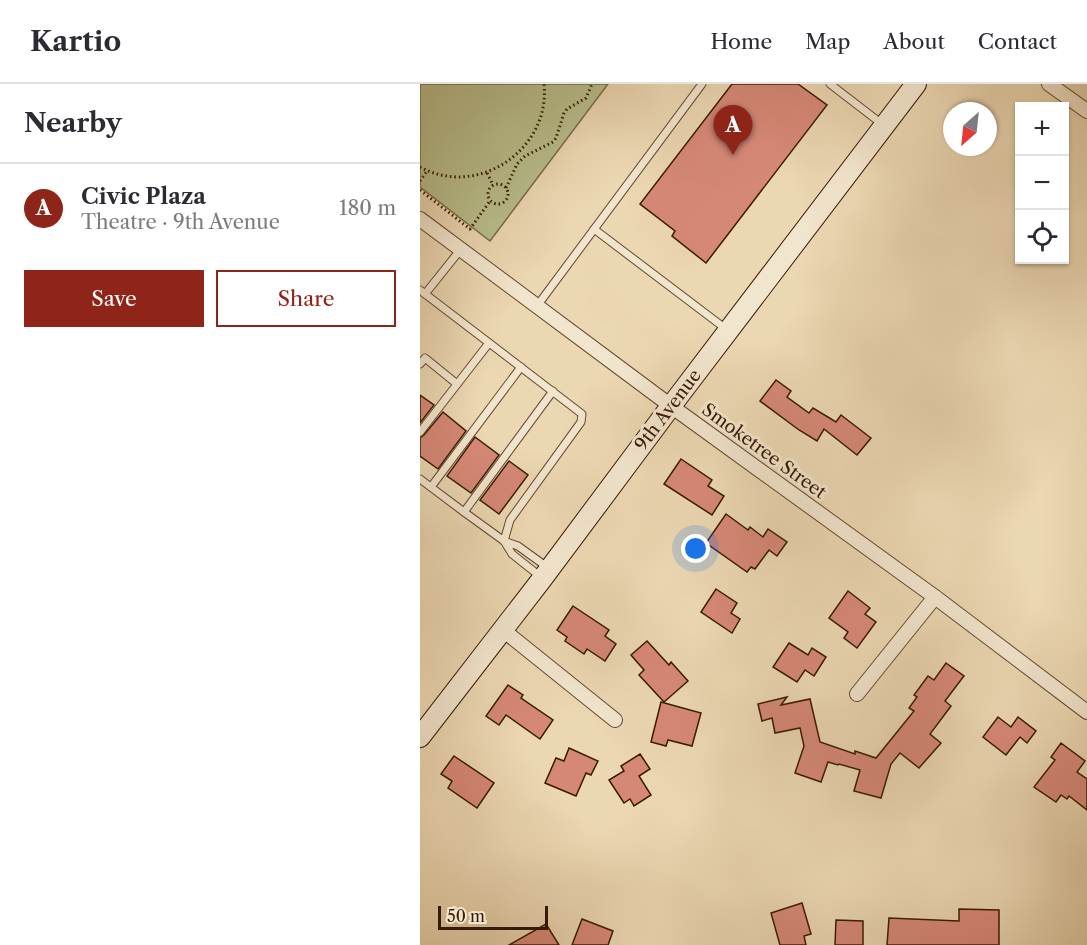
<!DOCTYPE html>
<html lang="en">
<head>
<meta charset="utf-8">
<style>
  body { margin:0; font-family:"Libre Caslon Text",serif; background:#f2f2f3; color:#2b2b33 }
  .controls { position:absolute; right:18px; top:18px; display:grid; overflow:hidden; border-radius:0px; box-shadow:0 2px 4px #0004 }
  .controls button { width:54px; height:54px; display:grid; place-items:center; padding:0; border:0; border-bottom:2px solid #e1e1e2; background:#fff; color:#2b2b33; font:30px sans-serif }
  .compass { position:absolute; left:523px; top:18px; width:54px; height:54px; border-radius:50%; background:#fff; box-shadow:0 2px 4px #0004; rotate:207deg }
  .scale { position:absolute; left:18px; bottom:15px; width:110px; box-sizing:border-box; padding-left:6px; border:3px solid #381a03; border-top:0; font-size:16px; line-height:21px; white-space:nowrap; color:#381a03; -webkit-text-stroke:4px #f2e5cd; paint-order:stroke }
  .you { position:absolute; left:276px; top:465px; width:21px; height:21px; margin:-15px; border:4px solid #fff; border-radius:50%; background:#1a73e8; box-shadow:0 0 0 9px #1a73e833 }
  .badge { display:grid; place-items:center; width:39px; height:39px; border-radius:50%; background:#8f2418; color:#fff; font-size:20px; font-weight:700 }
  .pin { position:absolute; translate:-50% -50px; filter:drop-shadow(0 2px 3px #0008) }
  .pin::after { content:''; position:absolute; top:32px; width:21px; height:18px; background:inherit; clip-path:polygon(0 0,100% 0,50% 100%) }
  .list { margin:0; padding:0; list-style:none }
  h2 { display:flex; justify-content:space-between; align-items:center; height:78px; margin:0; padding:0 24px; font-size:26px }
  h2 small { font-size:20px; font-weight:400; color:#7c7c81 }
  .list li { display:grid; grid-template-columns:39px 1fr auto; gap:18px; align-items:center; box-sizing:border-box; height:90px; padding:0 24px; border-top:2px solid #e1e1e2 }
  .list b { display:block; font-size:22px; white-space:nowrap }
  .list p { margin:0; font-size:20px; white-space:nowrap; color:#7c7c81 }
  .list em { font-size:20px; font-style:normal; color:#7c7c81 }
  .actions { display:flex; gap:12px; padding:18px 24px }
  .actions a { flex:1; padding:14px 0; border:2px solid #8f2418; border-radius:0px; text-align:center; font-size:21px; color:#8f2418 }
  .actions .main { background:#8f2418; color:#fff }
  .icon { flex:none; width:33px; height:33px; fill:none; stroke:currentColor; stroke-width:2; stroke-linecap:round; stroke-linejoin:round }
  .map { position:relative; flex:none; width:667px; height:861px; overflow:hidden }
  header { display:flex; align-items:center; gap:36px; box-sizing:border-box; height:84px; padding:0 30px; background:#fff; border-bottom:2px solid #e1e1e2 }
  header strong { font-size:28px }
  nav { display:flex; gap:33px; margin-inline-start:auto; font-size:21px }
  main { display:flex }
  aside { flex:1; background:#fff }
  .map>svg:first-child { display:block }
  .green { fill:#b8be8c; stroke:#786c48; stroke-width:1.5 }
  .building { fill:#d68877; stroke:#381a03; stroke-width:1.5 }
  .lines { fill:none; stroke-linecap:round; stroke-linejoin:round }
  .lane-casing { stroke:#65492f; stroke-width:9 }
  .street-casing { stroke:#65492f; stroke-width:16 }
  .secondary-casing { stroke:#381a03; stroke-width:22 }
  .path { stroke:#381a03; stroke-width:3; stroke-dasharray:1.5 3; stroke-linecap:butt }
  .lane { stroke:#f2e5cd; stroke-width:7 }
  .street { stroke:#f2e5cd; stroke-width:14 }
  .secondary { stroke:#f2e5cd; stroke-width:20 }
  .labels { text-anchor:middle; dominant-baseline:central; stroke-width:6; stroke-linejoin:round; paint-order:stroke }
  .street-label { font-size:18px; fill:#381a03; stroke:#f2e5cd }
</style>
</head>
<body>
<header>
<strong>Kartio</strong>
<nav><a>Home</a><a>Map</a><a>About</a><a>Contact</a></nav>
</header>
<main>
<aside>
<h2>Nearby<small></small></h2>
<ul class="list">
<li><span class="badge">A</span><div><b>Civic Plaza</b><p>Theatre · 9th Avenue</p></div><em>180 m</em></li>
</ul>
<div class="actions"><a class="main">Save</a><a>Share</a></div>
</aside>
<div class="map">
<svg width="667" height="861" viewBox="0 0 667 861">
  <rect width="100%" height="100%" fill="#ebd7b2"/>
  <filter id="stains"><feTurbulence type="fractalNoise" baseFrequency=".00333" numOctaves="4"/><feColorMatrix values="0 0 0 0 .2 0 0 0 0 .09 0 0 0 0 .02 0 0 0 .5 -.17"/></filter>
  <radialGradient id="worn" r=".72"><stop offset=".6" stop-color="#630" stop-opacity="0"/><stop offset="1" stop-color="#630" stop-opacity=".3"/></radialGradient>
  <path class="green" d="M0,0H188L70,157L0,103Z"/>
  <g class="building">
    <path d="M312,0H378L407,21L286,179L252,152L255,147L220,120Z"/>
    <path d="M356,296L371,307L367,313L389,329L393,324L416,338L421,331L451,354L437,371L404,345L397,357L379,346L340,317Z"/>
    <path d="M0,311L14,321L0,339Z"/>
    <path d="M23,328L46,347L18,385L0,372V354L4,351Z"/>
    <path d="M55,353L79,371L51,409L27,392Z"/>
    <path d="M261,375L292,396L288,402L304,412L292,431L244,400Z"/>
    <path d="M89,377L108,391L79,430L60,416Z"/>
    <path d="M306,430L328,446L330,443L343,453L348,445L367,458L357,472L349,466L335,485L331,483L327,488L286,459Z"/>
    <path d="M296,505L317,519L311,529L320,535L312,549L281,528Z"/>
    <path d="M428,507L450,524L445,530L456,538L437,564L424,554L428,548L409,534Z"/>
    <path d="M153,522L189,546L185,552L196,560L185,577L167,565L164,570L145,557L147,553L137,546Z"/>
    <path d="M227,557L249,581L251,578L268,597L244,618L219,591L224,586L211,571Z"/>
    <path d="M369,559L388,571L392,564L406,573L394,592L385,586L377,598L353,583Z"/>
    <path d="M526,579L544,592L525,617L531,622L510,650L521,659L499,684L480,669L471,680L461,714L434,707L440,686L419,680L418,681L408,678L401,698L375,689L384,662L380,644L355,649L352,634L342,637L338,620L367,613L361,621L390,615L400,658L435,670V667L456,674L494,627L489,624L497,613L494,611L508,592L514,596Z"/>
    <path d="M88,601L103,611L101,614L133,636L120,655L86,631L79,641L66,632Z"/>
    <path d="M241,618L281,629L272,662L248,656L246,662L231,658Z"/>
    <path d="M578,633L591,643L598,633L616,647L607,659L600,653L586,671L563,653Z"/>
    <path d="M641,659L665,677L657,688L667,695V726L649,712L647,715L641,711L636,718L614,703L635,676L631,673Z"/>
    <path d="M149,664L178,677L171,691L166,689L156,712L125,699L136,674L144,677Z"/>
    <path d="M220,670L230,685L219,692L231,711L214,722L210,715L204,719L189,696L204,687L201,682Z"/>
    <path d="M34,672L74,699L57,724L28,704L32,697L21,690Z"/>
    <path d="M382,819L391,850L384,852L386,861H360L351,829Z"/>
    <path d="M539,825L579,826V861H467L469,834L539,837Z"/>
    <path d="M162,835L193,847L188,861H152Z"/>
    <path d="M416,836L443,837V861H415Z"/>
    <path d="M126,840L139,861H89Z"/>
  </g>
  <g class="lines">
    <defs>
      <g id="lane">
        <path d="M410,0L462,40"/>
        <path d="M174,145L306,245"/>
        <path d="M0,206L162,330L161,338L90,436L84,457L44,428L0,395"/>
        <path d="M5,210L41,165"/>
        <path d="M117,222L282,0"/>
        <path d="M0,280L5,274L37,300"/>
        <path d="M0,348L69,259"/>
        <path d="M11,403L101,283"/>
        <path d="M44,428L133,307"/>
        <path d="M121,493L92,470L84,457L98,462L127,483"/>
      </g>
      <g id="street">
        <path d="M629,0L667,27"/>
        <path d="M0,135L251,322L515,513L667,628"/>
        <path d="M83,546L195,636"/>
        <path d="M437,610L515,513"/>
      </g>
      <path id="secondary" d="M0,653L122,495L251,322L496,0"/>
    </defs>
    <use href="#lane" class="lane-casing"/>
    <use href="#street" class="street-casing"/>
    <use href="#secondary" class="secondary-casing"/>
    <g class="path">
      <path d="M0,83C58,115 131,65 124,0"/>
      <path d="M67,89L73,101"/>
      <path d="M0,97L7,87"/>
      <circle cx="78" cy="110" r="10"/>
      <path d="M86,104L97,80L105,72L133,58L136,54L144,29L147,25L166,14L172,0"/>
      <path d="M0,106L50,145L70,117"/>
    </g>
    <use href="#lane" class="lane"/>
    <use href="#street" class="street"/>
    <use href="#secondary" class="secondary"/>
  </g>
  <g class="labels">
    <g class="street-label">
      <text transform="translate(248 326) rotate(-53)">9th Avenue</text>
      <text transform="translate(344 367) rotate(36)">Smoketree Street</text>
    </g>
  </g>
  <rect width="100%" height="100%" filter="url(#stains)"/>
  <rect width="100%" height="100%" fill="url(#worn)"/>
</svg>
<div class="controls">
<button>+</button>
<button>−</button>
<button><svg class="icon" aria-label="locate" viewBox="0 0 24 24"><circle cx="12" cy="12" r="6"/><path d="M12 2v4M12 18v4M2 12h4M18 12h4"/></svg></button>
</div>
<svg class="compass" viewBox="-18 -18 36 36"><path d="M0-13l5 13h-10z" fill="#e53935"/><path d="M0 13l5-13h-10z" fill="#7c7c81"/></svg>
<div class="scale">50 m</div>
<div class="you"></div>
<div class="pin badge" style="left:313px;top:71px">A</div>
</div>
</main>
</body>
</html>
